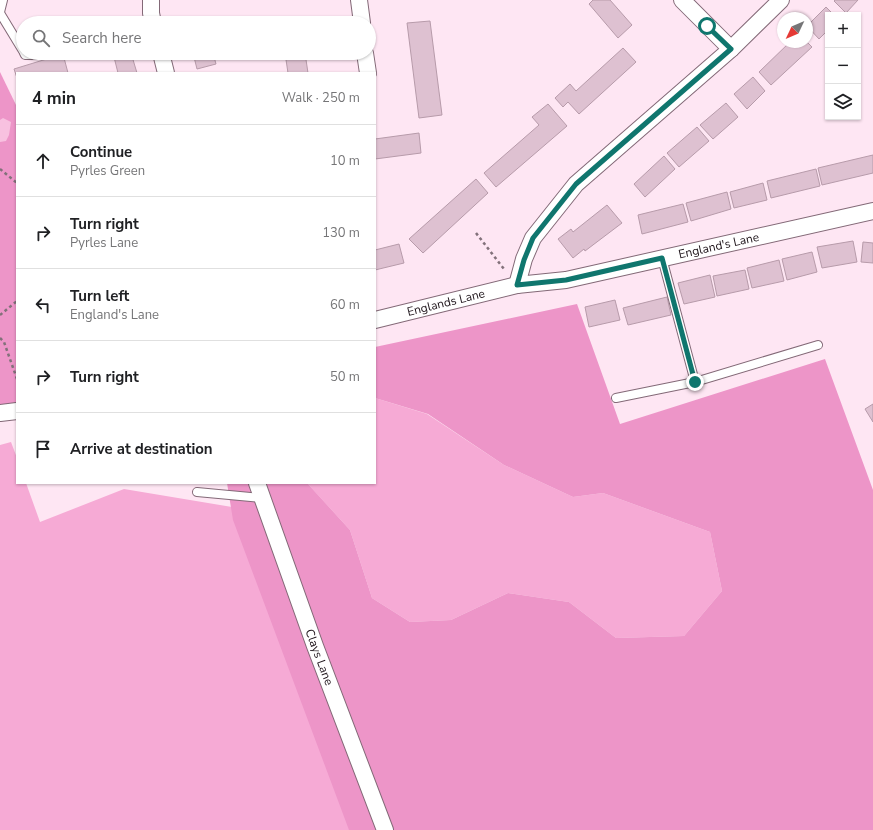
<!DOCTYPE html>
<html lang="en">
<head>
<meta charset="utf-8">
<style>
  body { margin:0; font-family:"Nunito Sans",sans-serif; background:#f6f6f6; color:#202124 }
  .controls { position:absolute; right:12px; top:12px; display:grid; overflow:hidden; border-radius:0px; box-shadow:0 1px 3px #0004 }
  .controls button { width:36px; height:36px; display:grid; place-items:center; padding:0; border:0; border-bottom:1px solid #e0e0e0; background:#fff; color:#202124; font:20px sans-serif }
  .compass { position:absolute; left:777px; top:12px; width:36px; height:36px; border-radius:50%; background:#fff; box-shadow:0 1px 3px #0004; rotate:226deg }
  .stop { position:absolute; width:12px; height:12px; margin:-9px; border:3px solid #0f766e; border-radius:50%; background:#fff }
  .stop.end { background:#0f766e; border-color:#fff; box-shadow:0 1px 4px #0008 }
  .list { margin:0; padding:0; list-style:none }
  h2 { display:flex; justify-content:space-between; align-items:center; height:52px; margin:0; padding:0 16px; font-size:17px }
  h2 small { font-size:13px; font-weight:400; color:#757577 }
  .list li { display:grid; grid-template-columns:26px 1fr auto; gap:12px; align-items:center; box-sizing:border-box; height:72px; padding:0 16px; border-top:1px solid #e0e0e0 }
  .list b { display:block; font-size:15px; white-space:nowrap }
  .list p { margin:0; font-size:13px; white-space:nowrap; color:#757577 }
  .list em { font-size:13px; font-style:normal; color:#757577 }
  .icon { flex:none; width:22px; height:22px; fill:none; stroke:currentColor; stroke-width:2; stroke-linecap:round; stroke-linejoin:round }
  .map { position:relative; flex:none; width:873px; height:830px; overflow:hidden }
  .search { position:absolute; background:#fff; box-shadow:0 1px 3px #0004; left:16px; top:16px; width:360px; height:44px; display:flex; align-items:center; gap:10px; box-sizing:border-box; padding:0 14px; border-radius:22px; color:#757577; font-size:15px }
  .panel { position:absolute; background:#fff; box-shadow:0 1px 3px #0004; left:16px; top:72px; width:360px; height:412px; border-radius:0px }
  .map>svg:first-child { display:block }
  .green { fill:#f6aad5 }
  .forest { fill:#ed95c8 }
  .water { fill:#f8c1e0 }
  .building { fill:#dec1d1; stroke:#b79baa }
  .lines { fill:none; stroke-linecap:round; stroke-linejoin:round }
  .service-casing { stroke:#836977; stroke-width:10 }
  .minor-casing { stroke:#836977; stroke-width:18 }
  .path { stroke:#82717a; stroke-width:2.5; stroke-dasharray:3 3; stroke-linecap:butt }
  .service { stroke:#fff; stroke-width:8 }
  .minor { stroke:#fff; stroke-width:16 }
  .route { stroke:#0f766e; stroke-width:5 }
  .labels { text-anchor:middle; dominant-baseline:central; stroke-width:3; stroke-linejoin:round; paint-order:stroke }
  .street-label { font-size:12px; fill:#1b1117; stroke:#fbfbfb }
</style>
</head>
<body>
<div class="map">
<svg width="873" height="830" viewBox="0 0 873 830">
  <rect width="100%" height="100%" fill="#fee6f3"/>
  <g class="green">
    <path d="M375,398L427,414L504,465L573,497L603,493L710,532L722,591L684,636L616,638L569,602L508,593L451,620L410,622L372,598L350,530L307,483H375Z"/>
    <path d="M11,442L17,458V483H26L40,522L124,489L238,508L358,830H0V445Z"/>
  </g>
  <g class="forest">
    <path d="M0,72L17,107V412L0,419Z"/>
    <path d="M577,304L620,424L825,359L873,490V830H349L233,520L227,483L308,484L350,530L372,598L410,622L451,620L508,593L569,602L616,638L684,636L722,591L710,532L603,493L573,497L504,465L428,414L375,398V347Z"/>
  </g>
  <path class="water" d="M3,118L11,122L9,135L6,141L0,142V120Z"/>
  <g class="building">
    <path d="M593,0H610L632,25L618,38L589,4Z"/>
    <path d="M835,0H858L846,13L834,1Z"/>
    <path d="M826,7L834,15H828V30L819,39L807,26Z"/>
    <path d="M430,21L442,115L419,118L407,23Z"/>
    <path d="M790,42H807L812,47L771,85L759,72Z"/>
    <path d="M623,48L636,62L579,114L568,102L563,107L555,98L570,84L576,91Z"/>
    <path d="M113,53H131L137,73H118Z"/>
    <path d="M193,53H213L216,64L197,69Z"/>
    <path d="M285,53H305L308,73H288Z"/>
    <path d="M63,54L68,73H17V78L14,69Z"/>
    <path d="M753,77L765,91L747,109L734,94Z"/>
    <path d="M726,103L738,117L713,139L700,125Z"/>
    <path d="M548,104L567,126L496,187L484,173L539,125L532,117Z"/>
    <path d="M697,127L709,141L679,167L667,153Z"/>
    <path d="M419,133L421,153L375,159V139Z"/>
    <path d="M873,155V173L822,185L818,168Z"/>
    <path d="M664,156L675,169L645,197L634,184Z"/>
    <path d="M816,169L820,186L771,198L767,181Z"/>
    <path d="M476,179L488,193L423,253L409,239Z"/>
    <path d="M763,183L767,200L734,208L730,192Z"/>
    <path d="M727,192L731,209L691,221L686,203Z"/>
    <path d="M683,204L688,222L642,234L638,215Z"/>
    <path d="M607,205L622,223L585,251L584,249L573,258L558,239L571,229L573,232Z"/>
    <path d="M853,241L857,262L822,268L817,247Z"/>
    <path d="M863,242L873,243V263L861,262Z"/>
    <path d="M399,244L404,263L375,270V250Z"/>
    <path d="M812,252L817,272L787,280L782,259Z"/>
    <path d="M779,260L784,281L752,288L747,268Z"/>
    <path d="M745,270L749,289L717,296L713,276Z"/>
    <path d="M710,275L715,297L684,304L678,283Z"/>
    <path d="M667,297L671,315L628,325L623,308Z"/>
    <path d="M615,300L620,320L589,327L585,307Z"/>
    <path d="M873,404V422L865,409Z"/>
  </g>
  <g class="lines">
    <defs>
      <g id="service">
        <path d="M0,12L3,0"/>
        <path d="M0,13L23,51"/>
        <path d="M24,53L25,55H45"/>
        <path d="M662,258L695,382"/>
        <path d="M616,398L695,382L818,345"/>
        <path d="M197,492L261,498"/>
      </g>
      <g id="minor">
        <path d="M151,0V13L153,23"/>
        <path d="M359,0L362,23"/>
        <path d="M682,0L731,49"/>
        <path d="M161,53L166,73"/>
        <path d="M365,53L368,73"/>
        <path d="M517,285L524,259L533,238L576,184L731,49L781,0"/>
        <path id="s1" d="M375,320L517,285L566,280L873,211"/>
        <path d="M0,413L17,411"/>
        <path id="s2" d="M257,483L315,646L385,830"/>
      </g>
    </defs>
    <use href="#service" class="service-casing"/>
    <use href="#minor" class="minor-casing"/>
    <g class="path">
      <path d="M0,169L17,183"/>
      <path d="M476,233L504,269"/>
      <path d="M0,315L17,301"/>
      <path d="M0,338L4,342L17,379"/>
    </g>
    <use href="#service" class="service"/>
    <use href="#minor" class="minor"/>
  </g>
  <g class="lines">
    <path class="route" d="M695,382L662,258L566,280L517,285L524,260L533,238L576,184L731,49L707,26"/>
  </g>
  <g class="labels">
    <g class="street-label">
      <text stroke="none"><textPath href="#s1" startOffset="352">England's Lane</textPath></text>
      <text stroke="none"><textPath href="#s1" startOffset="73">Englands Lane</textPath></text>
      <text stroke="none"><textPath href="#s2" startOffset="185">Clays Lane</textPath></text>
    </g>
  </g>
</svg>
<div class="controls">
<button>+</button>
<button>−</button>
<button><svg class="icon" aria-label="layers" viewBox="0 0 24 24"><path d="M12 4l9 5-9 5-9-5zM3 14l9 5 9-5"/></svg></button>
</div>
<svg class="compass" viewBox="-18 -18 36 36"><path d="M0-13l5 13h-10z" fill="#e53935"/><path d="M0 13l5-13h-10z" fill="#757577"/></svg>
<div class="stop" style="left:707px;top:26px"></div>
<div class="stop end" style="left:695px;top:382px"></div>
<div class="search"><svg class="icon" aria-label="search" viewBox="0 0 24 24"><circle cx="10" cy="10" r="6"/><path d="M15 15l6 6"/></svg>Search here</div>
<section class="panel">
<h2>4 min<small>Walk · 250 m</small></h2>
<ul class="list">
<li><svg class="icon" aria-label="ahead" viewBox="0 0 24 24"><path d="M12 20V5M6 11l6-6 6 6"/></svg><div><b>Continue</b><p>Pyrles Green</p></div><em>10 m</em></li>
<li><svg class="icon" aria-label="right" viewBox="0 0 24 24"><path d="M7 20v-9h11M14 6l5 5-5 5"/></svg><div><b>Turn right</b><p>Pyrles Lane</p></div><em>130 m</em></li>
<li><svg class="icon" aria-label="left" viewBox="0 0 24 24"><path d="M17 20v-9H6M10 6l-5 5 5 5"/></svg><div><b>Turn left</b><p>England's Lane</p></div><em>60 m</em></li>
<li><svg class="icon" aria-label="right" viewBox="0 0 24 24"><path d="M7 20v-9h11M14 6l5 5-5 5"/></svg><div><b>Turn right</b></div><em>50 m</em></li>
<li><svg class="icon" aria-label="arrive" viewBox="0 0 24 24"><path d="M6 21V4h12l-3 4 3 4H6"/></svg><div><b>Arrive at destination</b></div></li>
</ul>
</section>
</div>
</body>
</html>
